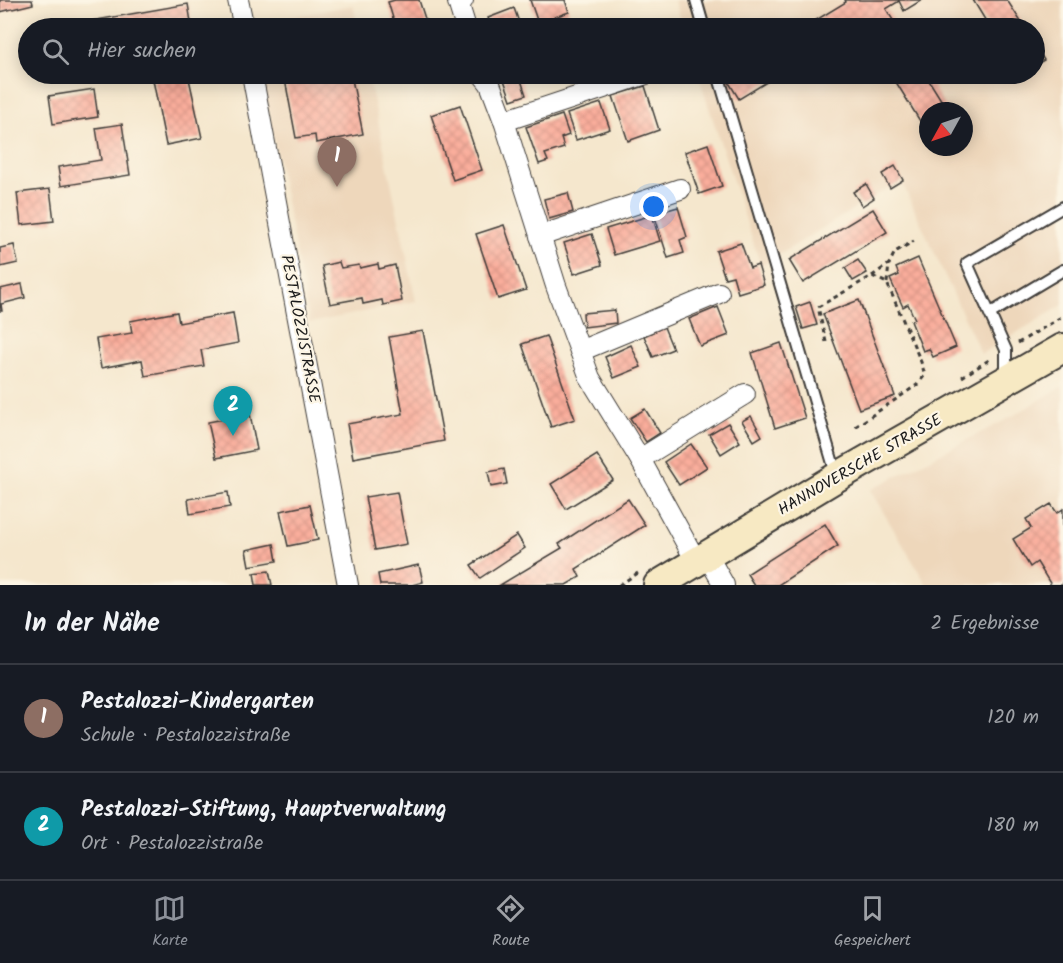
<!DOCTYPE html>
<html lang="de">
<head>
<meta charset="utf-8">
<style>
  body { margin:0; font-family:Kalam,sans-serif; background:#20242c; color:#f1f3f6 }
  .compass { position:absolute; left:919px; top:102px; width:54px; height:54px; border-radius:50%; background:#171b24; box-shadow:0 3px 15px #0003; rotate:230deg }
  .you { position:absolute; left:654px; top:207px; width:21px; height:21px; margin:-15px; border:4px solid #fff; border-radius:50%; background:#1a73e8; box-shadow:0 0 0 9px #1a73e833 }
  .badge { display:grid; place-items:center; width:39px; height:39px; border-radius:50%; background:#8c9099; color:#fff; font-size:20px; font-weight:700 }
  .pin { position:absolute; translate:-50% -50px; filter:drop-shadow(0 2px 3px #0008) }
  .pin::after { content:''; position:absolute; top:32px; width:21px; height:18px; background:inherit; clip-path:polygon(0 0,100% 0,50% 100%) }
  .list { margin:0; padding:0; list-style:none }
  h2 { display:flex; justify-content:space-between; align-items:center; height:78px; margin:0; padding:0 24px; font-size:26px }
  h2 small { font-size:20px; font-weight:400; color:#9ea1a6 }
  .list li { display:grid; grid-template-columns:39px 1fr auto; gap:18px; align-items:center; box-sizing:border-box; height:108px; padding:0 24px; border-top:2px solid #363941 }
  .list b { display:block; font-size:22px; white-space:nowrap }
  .list p { margin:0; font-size:20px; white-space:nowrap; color:#9ea1a6 }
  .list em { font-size:20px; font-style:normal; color:#9ea1a6 }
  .icon { flex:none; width:33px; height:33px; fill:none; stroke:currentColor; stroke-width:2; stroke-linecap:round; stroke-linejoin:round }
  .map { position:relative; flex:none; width:1063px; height:585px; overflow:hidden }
  .search { position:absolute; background:#171b24; box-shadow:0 3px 15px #0003; left:18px; right:18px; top:18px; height:66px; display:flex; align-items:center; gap:15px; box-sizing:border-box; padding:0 21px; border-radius:33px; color:#9ea1a6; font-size:22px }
  .sheet { height:294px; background:#171b24 }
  nav { display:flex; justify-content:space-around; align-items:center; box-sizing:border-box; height:84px; border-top:2px solid #363941; background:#171b24; font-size:16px; color:#9ea1a6 }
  nav a { display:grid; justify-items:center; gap:3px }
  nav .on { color:#8c9099 }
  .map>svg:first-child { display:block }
  .built { fill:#eed7bb; fill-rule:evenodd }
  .building { fill:url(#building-cross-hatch) }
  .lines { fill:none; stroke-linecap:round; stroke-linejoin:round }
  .service-casing { stroke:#3d3a37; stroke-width:14 }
  .minor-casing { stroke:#3d3a37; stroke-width:22 }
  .secondary-casing { stroke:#3d3a37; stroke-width:32 }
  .path { stroke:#3d3a37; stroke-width:3; stroke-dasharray:4.5 4.5; stroke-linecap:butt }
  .service { stroke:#fff; stroke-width:10 }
  .minor { stroke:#fff; stroke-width:20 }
  .secondary { stroke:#f7e9c3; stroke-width:28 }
  .labels { text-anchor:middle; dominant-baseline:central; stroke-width:4.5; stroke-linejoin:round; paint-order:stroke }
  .street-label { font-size:16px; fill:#1c1c1c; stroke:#fcf5e5 }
</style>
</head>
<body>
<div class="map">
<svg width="1063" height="585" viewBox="0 0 1063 585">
  <defs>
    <pattern id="building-cross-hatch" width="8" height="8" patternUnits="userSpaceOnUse" patternTransform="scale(1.5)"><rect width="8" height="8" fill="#faad9b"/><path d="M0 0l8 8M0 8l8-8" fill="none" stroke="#d69485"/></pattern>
  </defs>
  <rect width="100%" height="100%" fill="#fcf5e5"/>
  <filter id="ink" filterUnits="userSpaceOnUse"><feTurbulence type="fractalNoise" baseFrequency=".0167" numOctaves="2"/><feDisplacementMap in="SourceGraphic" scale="12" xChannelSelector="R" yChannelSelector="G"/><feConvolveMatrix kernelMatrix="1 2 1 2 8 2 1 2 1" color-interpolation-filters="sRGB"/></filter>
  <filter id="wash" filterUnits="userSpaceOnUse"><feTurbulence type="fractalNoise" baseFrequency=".008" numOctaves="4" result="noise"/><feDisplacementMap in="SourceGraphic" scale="24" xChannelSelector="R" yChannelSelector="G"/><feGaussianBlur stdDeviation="1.35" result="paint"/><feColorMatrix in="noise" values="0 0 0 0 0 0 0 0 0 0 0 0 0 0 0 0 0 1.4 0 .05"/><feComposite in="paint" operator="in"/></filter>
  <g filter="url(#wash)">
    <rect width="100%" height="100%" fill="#f5e7cd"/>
    <g class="built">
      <path d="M674,0H1063V305L981,354L901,180L761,266L698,74H1034V28H684ZM928,111H964V147H928Z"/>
      <path d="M353,5L358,28H252L251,25Z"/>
      <path d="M261,74H368L416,301L310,323Z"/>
      <path d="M1063,386V585H927L870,490L1013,416Z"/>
    </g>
    <g id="blocks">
      <g class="building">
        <path d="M0,0H32L33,4L0,12Z"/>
        <path d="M395,0H419L428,28H396L388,2Z"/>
        <path d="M530,0H565L569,12L538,23Z"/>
        <path d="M845,0H922L904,11L899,1L886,9L898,28H864L861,24L854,28H803L846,2Z"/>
        <path d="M973,0H1007L1025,28H990Z"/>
        <path d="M188,4L192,28H57V27Z"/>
        <path d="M514,8L521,28H492L488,18Z"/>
        <path d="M1034,44L1044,60L1034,66Z"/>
        <path d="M188,74L202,138L166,145L153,80Z"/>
        <path d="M284,74H346L347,80L352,79L363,134L316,143L315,135L296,138Z"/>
        <path d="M502,74H519L526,95L511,100Z"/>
        <path d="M729,74H780L739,99L725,76Z"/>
        <path d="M891,74H925L948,111H928V134Z"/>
        <path d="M645,86L659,130L628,141L613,96Z"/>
        <path d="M94,89L98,117L53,124L49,96Z"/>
        <path d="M601,103L610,129L576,140L567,114Z"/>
        <path d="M460,105L482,170L453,180L431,115Z"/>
        <path d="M562,115L569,135L561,138L564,148L545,154L548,161L539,164L526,127Z"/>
        <path d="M122,124L130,175L61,186L58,167L101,160L96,128Z"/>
        <path d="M708,144L722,186L699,194L685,152Z"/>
        <path d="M895,166L903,180L890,188L882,174Z"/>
        <path d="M866,184L874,198L862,206L853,192Z"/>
        <path d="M50,189L54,221L21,225L17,193Z"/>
        <path d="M568,193L573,212L549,219L544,199Z"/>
        <path d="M678,207L687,237L680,240L684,253L668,258L654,214Z"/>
        <path d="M873,209L887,232L803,283L789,260Z"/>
        <path d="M652,215L660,241L614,255L606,229Z"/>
        <path d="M504,225L526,290L498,299L476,234Z"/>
        <path d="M592,234L602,265L574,274L564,243Z"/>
        <path d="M741,243L750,268L758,265L764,285L738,293L733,276L725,278L716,251Z"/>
        <path d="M14,245L18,263L0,267V248Z"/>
        <path d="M918,258L956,347L933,357L929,349L923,351L911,321L915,319L912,313L908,304L903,307L890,279L899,275L896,268Z"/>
        <path d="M858,260L867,273L853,281L845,268Z"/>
        <path d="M339,262L341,268L359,265L360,268L378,264L379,269L395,265L402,301L383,305L382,300L363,304L362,298L330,304L322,266Z"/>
        <path d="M22,284L25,298L1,304L2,311H0V289Z"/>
        <path d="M859,300L895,396L859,409L823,314Z"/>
        <path d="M810,302L817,325L803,329L796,307Z"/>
        <path d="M718,307L729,335L700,346L689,319Z"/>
        <path d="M615,310L616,323L584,327L583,313Z"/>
        <path d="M177,312L179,323L233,313L238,343L201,350L204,366L145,376L142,360L101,368L96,339L132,333L130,321Z"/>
        <path d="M664,327L673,349L653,357L644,336Z"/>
        <path d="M423,331L444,441L353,458L347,424L403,414L389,337Z"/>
        <path d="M546,336L575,419L551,427L522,344Z"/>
        <path d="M781,343L805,418L775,428L752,353Z"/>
        <path d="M631,345L641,367L614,378L605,357Z"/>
        <path d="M645,409L660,433L646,442L630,418Z"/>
        <path d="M250,414L257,450L216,458L208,422Z"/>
        <path d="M751,416L762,436L754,441L742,421Z"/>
        <path d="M728,423L740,442L721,454L709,434Z"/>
        <path d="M691,444L707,467L679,485L664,462Z"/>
        <path d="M597,455L613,480L566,509L551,484Z"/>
        <path d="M504,469L507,484L491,487L488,472Z"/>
        <path d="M228,492L230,507L190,514L188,499Z"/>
        <path d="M397,492L407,544L375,550L365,497Z"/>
        <path d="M628,499L645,525L576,569L580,577L566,585H500L562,548L559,544Z"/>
        <path d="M1051,504L1057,513L1063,509V585H1051L1037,562L1030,567L1013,539L1031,528L1026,519Z"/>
        <path d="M310,505L318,540L288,546L280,511Z"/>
        <path d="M825,524L838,546L778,585H754L747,574Z"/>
        <path d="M517,535L525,548L480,578L471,565Z"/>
        <path d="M274,544L277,561L249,566L246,550Z"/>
        <path d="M419,565L423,582L412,585H380L378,574Z"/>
        <path d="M269,571L272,585H256L254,573Z"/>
      </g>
    </g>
  </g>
  <g filter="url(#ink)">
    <use href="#blocks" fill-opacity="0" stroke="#3d3a37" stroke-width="1.5"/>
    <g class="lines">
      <defs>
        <g id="service">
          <path d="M696,0L704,28"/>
          <path d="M718,74L837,477"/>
          <path d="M991,313L1063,270"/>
          <path d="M1006,378V350L967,263L1063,207"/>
        </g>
        <g id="minor">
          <path d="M238,0L244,28"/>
          <path d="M463,0L458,2L466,28"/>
          <path d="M252,74L348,585"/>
          <path d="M482,74L490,84L504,121L556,286L590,378L640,459L696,561"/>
          <path d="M504,121L646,74"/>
          <path d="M540,236L680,189"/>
          <path d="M580,351L719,293"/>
          <path d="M640,459L745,394"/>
          <path d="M707,555L724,585"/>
        </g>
        <path id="secondary" d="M658,585L837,477L1063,348"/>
      </defs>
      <use href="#service" class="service-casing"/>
      <use href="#minor" class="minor-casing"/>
      <use href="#secondary" class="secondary-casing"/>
      <g class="path">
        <path d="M872,276L889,264L895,252L914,241"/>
        <path d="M887,283L889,264"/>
        <path d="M826,342L818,307L872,276L887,283L921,362L925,375L917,385L855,427"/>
        <path d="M1018,343L1063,316"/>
        <path d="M962,377L992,358"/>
        <path d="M619,585L638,573"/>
      </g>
      <use href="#service" class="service"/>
      <use href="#minor" class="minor"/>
      <use href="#secondary" class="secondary"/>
    </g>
  </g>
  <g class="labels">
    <g class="street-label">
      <text transform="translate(300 329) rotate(79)">PESTALOZZISTRASSE</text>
      <text transform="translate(860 465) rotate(-30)">HANNOVERSCHE STRASSE</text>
    </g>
  </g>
</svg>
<svg class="compass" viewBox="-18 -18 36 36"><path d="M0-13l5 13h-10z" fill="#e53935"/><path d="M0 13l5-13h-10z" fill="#9ea1a6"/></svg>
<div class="you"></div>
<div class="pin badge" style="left:337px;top:187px;background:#8d6e63">1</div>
<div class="pin badge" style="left:233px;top:436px;background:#0f9aa8">2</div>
<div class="search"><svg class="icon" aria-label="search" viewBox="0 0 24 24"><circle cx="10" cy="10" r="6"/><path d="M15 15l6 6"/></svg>Hier suchen</div>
</div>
<section class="sheet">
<h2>In der Nähe<small>2 Ergebnisse</small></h2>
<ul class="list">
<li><span class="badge" style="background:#8d6e63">1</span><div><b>Pestalozzi-Kindergarten</b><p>Schule · Pestalozzistraße</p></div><em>120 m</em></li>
<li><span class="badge" style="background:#0f9aa8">2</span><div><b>Pestalozzi-Stiftung, Hauptverwaltung</b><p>Ort · Pestalozzistraße</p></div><em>180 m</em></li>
</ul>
</section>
<nav>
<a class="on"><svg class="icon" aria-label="map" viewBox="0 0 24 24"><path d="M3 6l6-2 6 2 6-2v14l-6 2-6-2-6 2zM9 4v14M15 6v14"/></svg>Karte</a>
<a><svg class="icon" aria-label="directions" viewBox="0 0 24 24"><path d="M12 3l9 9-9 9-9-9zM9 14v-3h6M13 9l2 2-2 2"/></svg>Route</a>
<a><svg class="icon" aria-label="saved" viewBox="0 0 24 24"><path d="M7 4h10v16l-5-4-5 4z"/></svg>Gespeichert</a>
</nav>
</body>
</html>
